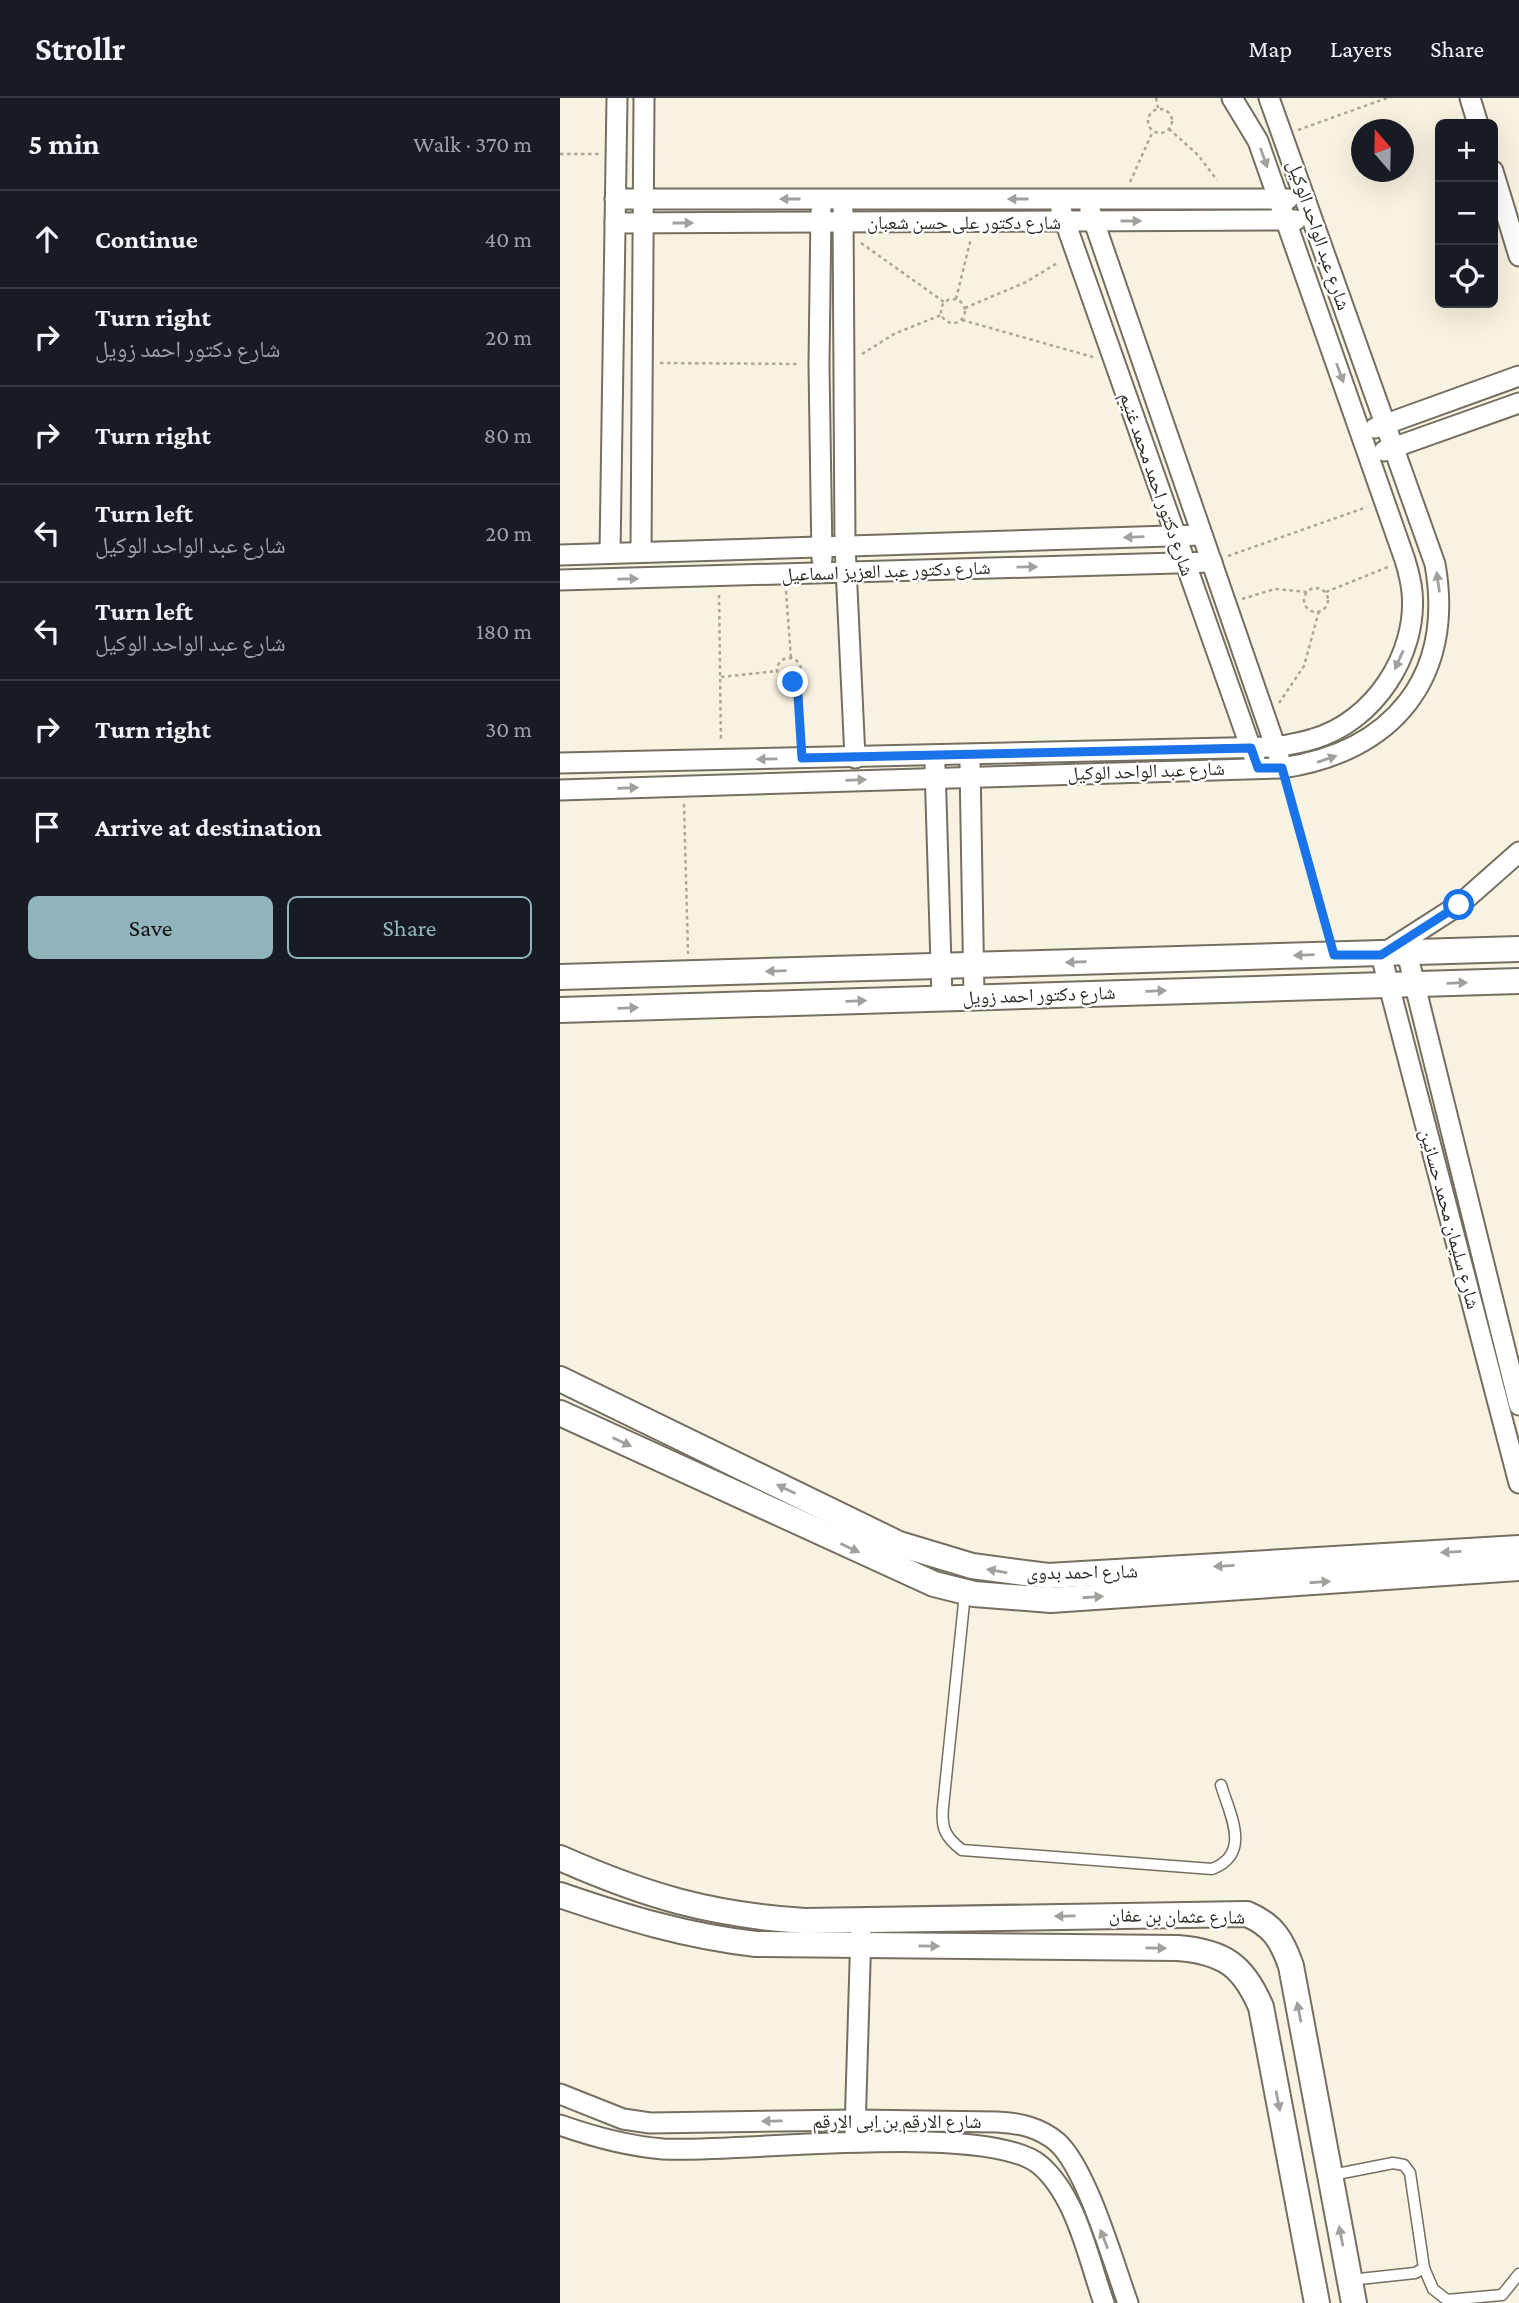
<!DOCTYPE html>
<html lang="en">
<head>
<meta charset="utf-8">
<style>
  body { margin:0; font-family:"Crimson Pro","Noto Naskh Arabic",serif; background:#20242c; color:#f1f3f6 }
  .controls { position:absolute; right:21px; top:21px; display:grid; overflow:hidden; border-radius:10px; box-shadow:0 7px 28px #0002 }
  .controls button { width:63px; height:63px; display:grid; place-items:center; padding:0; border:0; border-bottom:2px solid #363941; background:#171b24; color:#f1f3f6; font:35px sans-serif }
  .compass { position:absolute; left:791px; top:21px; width:63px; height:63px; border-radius:50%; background:#171b24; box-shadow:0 7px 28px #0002; rotate:340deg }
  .stop { position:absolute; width:21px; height:21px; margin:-16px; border:5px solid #1a73e8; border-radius:50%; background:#fff }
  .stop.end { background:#1a73e8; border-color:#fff; box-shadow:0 2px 7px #0008 }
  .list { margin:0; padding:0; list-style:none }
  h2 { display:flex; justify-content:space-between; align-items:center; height:91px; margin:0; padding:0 28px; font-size:30px }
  h2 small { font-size:23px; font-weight:400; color:#9ea1a6 }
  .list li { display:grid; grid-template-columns:46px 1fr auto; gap:21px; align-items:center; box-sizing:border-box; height:98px; padding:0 28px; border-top:2px solid #363941 }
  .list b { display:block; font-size:26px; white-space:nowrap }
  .list p { margin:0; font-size:23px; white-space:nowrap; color:#9ea1a6 }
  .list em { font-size:23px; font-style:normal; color:#9ea1a6 }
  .actions { display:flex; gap:14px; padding:21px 28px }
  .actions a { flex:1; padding:16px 0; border:2px solid #90b4b9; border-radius:10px; text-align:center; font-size:24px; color:#90b4b9 }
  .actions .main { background:#90b4b9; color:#111 }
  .icon { flex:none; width:38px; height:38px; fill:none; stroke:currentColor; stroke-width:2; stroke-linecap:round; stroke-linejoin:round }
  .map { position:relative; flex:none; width:959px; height:2205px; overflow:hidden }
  header { display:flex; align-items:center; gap:42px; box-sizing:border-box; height:98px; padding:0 35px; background:#171b24; border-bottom:2px solid #363941 }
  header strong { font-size:33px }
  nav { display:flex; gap:38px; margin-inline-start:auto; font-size:24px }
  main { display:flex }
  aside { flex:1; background:#171b24 }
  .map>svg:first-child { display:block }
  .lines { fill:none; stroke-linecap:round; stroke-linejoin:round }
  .service-casing { stroke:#746f60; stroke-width:13 }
  .minor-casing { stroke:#746f60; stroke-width:23 }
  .tertiary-casing { stroke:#746f60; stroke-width:28 }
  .path { stroke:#aba799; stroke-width:2.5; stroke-dasharray:3.5 3.5; stroke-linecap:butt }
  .service { stroke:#fff; stroke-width:10 }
  .minor { stroke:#fff; stroke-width:19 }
  .tertiary { stroke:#fff; stroke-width:24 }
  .oneway { fill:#a0a09c }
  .route { stroke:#1a73e8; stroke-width:9 }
  .labels { text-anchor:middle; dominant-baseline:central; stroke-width:5; stroke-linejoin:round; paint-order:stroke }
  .street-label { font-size:19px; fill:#2d2b24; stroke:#fff }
</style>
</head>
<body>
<header>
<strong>Strollr</strong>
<nav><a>Map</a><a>Layers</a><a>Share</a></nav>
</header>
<main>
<aside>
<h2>5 min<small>Walk · 370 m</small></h2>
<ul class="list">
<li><svg class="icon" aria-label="ahead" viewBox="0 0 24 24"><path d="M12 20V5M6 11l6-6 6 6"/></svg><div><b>Continue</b></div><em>40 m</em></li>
<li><svg class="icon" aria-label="right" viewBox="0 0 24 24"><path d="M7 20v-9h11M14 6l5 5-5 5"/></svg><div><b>Turn right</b><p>شارع دكتور احمد زويل</p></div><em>20 m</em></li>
<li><svg class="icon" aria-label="right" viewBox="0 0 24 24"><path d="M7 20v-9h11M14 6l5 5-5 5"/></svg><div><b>Turn right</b></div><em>80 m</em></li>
<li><svg class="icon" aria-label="left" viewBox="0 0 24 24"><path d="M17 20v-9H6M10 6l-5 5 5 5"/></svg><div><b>Turn left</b><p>شارع عبد الواحد الوكيل</p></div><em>20 m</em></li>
<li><svg class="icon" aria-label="left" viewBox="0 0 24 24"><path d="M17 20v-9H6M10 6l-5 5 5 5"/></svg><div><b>Turn left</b><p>شارع عبد الواحد الوكيل</p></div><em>180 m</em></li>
<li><svg class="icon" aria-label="right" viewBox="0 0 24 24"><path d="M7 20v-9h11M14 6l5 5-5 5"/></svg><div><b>Turn right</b></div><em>30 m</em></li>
<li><svg class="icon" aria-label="arrive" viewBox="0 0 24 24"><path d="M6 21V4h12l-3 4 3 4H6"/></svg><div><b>Arrive at destination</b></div></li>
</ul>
<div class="actions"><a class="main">Save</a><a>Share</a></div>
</aside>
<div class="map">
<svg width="959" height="2205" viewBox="0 0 959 2205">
  <rect width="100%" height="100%" fill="#f8f2e1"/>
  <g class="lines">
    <defs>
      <g id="service">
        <path d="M405,1495L383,1709C381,1730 385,1739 402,1752L652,1771C692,1756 670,1717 661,1687"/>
        <path d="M772,2077L833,2065L844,2067L850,2075L864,2170L855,2175L790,2182"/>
        <path d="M864,2170L873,2191L887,2202L942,2197L959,2176"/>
      </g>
      <g id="minor">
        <path d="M910,0L918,26"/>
        <path d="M933,73L959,158"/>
        <path d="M55,101H728"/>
        <path d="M501,112L695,662"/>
        <path d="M530,112L719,659"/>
        <path d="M261,113L259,267L262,461"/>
        <path d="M283,113L285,448L295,660"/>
        <path d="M55,125L736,122"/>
        <path d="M815,330L959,278"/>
        <path d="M824,353L959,305"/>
        <path d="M81,454L84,0"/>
        <path d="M50,455L57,0"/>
        <path d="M0,457L642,437"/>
        <path d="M0,482L652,464"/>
        <path d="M0,665L715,649C728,647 741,645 753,641C813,624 858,557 852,494C851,483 848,472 845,462L698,43L672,0"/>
        <path d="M410,666L414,899"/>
        <path d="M375,668L382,900"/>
        <path d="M0,692L722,670C833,654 895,579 875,466L709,0"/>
        <path d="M959,754L899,807L821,857L959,1385"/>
        <path d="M847,855L959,1307"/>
        <path d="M0,1996L63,2021L90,2025L295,2022L437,2024C459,2025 479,2029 497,2044C527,2071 553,2164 568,2205"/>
        <path d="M0,2027C34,2039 67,2048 103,2051C181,2055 427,2023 480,2067C517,2099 528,2160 544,2205"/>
        <path d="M295,2033L301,1832"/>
      </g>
      <g id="tertiary">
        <path d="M0,879L959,851"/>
        <path d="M0,912L959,883"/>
        <path d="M0,1281L339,1446L412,1468L488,1478L959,1450"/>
        <path d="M0,1315L374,1486L414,1496L491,1502L959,1470"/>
        <path d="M0,1760C86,1798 151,1817 245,1823L687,1816C713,1827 722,1842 731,1868L794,2205"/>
        <path d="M0,1797C67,1820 126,1838 196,1846L618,1850C664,1854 683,1867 701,1909L757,2205"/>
      </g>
    </defs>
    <use href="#service" class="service-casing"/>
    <use href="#minor" class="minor-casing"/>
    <use href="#tertiary" class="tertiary-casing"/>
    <g class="path">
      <path d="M596,0L598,10"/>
      <circle cx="600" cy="23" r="12"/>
      <path d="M609,31L638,57L657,82"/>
      <path d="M738,32L827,0"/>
      <path d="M0,56H39"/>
      <path d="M570,84L593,33"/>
      <path d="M301,145L384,204"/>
      <circle cx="393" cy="213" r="12"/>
      <path d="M396,201L411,140"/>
      <path d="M405,210L466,184L499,164"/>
      <path d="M402,222L533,259"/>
      <path d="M302,256L334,236L381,217"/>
      <path d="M100,265L240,266"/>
      <path d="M668,458L807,409"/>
      <circle cx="756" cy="502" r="12"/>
      <path d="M226,493L231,560"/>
      <path d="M766,494L828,469"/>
      <path d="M159,497L161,644"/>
      <path d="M682,501L715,491L747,494"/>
      <circle cx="229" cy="572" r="12"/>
      <path d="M161,579L217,573"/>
      <path d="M237,582L241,641"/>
      <path d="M719,605L744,568L759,513"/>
      <path d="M727,686L768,835"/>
      <path d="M124,706L128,856"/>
    </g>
    <use href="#service" class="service"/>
    <use href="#minor" class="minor"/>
    <use href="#tertiary" class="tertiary"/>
  </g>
  <defs><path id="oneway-solid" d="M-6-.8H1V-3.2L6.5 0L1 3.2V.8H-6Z" transform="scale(1.75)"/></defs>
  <g class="oneway">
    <use href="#oneway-solid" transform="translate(704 60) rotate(70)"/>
    <use href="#oneway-solid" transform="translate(230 101) rotate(180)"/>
    <use href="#oneway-solid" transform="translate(458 101) rotate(180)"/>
    <use href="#oneway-solid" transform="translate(571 123)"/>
    <use href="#oneway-solid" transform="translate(123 125)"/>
    <use href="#oneway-solid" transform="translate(780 275) rotate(70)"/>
    <use href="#oneway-solid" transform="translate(574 439) rotate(178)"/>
    <use href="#oneway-solid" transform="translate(467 469) rotate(-1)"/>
    <use href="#oneway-solid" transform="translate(68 481) rotate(-1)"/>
    <use href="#oneway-solid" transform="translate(878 484) rotate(-98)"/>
    <use href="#oneway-solid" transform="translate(839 562) rotate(114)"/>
    <use href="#oneway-solid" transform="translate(207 661) rotate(179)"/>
    <use href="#oneway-solid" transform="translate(767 661) rotate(-19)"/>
    <use href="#oneway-solid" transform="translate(296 682) rotate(-2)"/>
    <use href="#oneway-solid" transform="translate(68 690) rotate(-2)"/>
    <use href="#oneway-solid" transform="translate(744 857) rotate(178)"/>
    <use href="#oneway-solid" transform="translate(516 864) rotate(178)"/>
    <use href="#oneway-solid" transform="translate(216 873) rotate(178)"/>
    <use href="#oneway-solid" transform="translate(897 885) rotate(-2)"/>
    <use href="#oneway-solid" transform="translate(596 893) rotate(-2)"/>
    <use href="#oneway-solid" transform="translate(296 903) rotate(-2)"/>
    <use href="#oneway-solid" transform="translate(68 910) rotate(-2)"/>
    <use href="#oneway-solid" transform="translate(62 1344) rotate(25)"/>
    <use href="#oneway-solid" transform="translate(226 1391) rotate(-154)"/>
    <use href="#oneway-solid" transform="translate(290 1450) rotate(25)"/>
    <use href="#oneway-solid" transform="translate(891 1454) rotate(177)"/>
    <use href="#oneway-solid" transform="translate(664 1468) rotate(177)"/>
    <use href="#oneway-solid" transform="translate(437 1473) rotate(-170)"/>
    <use href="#oneway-solid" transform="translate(760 1484) rotate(-4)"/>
    <use href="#oneway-solid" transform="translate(533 1499) rotate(-4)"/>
    <use href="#oneway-solid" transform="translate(505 1818) rotate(179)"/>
    <use href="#oneway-solid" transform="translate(369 1848) rotate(1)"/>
    <use href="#oneway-solid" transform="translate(596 1850) rotate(1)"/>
    <use href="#oneway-solid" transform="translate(739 1914) rotate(-101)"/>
    <use href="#oneway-solid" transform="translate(718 2003) rotate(79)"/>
    <use href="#oneway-solid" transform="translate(212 2023) rotate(179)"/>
    <use href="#oneway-solid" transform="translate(781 2138) rotate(-101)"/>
    <use href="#oneway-solid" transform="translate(544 2141) rotate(-111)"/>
  </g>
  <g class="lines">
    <path class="route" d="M233,584L237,582L242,660L691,650L698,670H722L774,857H821L899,807"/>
  </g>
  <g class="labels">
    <g class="street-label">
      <text x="404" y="124">شارع دكتور على حسن شعبان</text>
      <text transform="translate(759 137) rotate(71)">شارع عبد الواحد الوكيل</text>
      <text transform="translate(597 386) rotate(71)">شارع دكتور احمد محمد غنيم</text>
      <text transform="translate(326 473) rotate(-2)">شارع دكتور عبد العزيز اسماعيل</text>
      <text transform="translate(586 673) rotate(-2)">شارع عبد الواحد الوكيل</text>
      <text transform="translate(479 897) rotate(-2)">شارع دكتور احمد زويل</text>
      <text transform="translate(890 1121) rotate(75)">شارع سليمان محمد حسانين</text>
      <text transform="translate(522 1474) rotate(-1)">شارع احمد بدوى</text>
      <text transform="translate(617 1818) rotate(1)">شارع عثمان بن عفان</text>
      <text x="337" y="2023">شارع الارقم بن ابى الارقم</text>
    </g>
  </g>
</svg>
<div class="controls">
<button>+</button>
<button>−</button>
<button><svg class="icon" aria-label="locate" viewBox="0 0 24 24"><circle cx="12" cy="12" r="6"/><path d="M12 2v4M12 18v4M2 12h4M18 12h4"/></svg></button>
</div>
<svg class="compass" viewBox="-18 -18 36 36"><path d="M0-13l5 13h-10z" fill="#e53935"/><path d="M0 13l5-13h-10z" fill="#9ea1a6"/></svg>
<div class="stop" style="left:899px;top:807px"></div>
<div class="stop end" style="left:233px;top:584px"></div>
</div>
</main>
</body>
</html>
